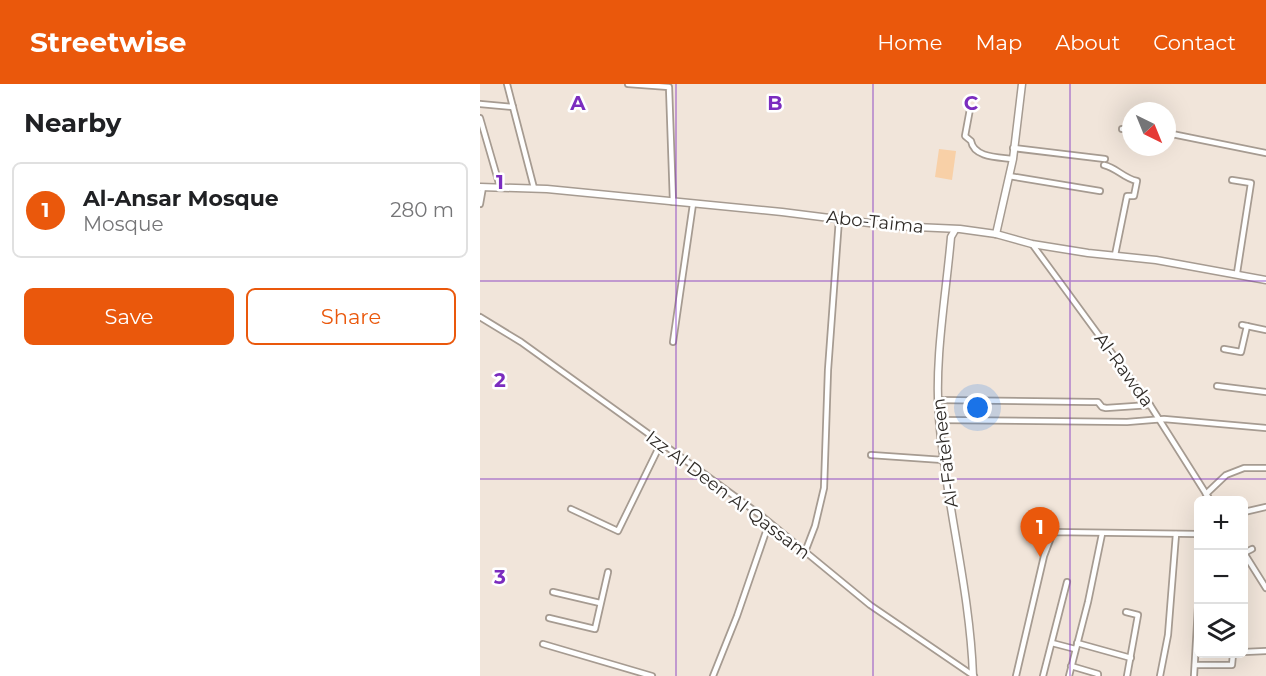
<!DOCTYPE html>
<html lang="en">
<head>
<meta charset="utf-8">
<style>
  body { margin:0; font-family:Montserrat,sans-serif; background:#f2f2f2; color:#202124 }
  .controls { position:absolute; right:18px; bottom:18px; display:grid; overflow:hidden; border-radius:9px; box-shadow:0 6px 24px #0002 }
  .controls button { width:54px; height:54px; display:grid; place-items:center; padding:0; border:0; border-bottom:2px solid #e0e0e0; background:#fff; color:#202124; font:30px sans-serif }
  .compass { position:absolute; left:642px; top:18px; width:54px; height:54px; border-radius:50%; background:#fff; box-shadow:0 6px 24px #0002; rotate:137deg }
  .you { position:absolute; left:498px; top:324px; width:21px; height:21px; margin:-15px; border:4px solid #fff; border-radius:50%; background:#1a73e8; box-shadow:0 0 0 9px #1a73e833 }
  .badge { display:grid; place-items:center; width:39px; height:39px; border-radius:50%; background:#ea580c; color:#fff; font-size:20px; font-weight:700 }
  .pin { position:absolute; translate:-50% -50px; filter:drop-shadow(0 2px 3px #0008) }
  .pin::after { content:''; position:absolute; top:32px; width:21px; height:18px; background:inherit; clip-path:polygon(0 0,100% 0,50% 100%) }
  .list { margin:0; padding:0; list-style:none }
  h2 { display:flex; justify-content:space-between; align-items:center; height:78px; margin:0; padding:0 24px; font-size:26px }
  h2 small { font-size:20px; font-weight:400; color:#757577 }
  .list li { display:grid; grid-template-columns:39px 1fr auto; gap:18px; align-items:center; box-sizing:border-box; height:96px; margin:0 12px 12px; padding:0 12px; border:2px solid #e0e0e0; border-radius:9px }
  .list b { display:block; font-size:22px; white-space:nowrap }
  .list p { margin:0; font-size:20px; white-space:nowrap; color:#757577 }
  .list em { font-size:20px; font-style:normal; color:#757577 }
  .actions { display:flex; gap:12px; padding:18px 24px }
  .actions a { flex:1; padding:14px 0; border:2px solid #ea580c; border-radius:9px; text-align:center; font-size:21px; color:#ea580c }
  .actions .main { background:#ea580c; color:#fff }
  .icon { flex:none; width:33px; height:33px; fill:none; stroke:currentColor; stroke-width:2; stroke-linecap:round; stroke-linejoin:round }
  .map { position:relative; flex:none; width:786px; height:592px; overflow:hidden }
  header { display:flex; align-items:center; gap:36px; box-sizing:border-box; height:84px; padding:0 30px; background:#ea580c; color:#fff }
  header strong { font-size:28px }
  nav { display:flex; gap:33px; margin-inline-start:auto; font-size:21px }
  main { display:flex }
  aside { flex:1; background:#fff }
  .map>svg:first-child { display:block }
  .green { fill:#f8d0a7 }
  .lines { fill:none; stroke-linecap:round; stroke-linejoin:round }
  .street-casing { stroke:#a69b91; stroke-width:8 }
  .secondary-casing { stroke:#a69b91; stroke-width:9 }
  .street { stroke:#fff; stroke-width:4.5 }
  .secondary { stroke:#fff; stroke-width:6 }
  .grid { fill:none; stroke:#7b2cbf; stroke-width:1.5; stroke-opacity:0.55 }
  .labels { text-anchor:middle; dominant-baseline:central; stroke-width:5; stroke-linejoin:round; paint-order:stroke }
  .street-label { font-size:18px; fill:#2f2b27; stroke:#fff }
  .grid-label { font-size:20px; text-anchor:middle; font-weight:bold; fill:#7b2cbf; stroke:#fff; stroke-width:5; stroke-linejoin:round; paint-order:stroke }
</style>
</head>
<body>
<header>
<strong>Streetwise</strong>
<nav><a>Home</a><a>Map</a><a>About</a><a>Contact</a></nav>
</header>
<main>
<aside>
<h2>Nearby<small></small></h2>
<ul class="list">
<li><span class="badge">1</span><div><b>Al-Ansar Mosque</b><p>Mosque</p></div><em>280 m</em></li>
</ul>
<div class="actions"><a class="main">Save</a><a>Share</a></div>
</aside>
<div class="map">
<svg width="786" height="592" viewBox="0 0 786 592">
  <rect width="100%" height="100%" fill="#f1e5da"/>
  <path class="green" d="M459,65L476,67L472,96L455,93Z"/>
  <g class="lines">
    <defs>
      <g id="street">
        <path d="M27,0L54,104"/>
        <path d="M148,0L189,3L193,118"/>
        <path d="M0,20L33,23"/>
        <path d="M490,25L485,52L491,57C494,74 519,73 533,75"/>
        <path d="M0,34L20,103"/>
        <path d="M642,45H651"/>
        <path d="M687,49L786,69"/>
        <path d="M533,64L625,75"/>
        <path d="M624,81C637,84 643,94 657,97L654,112H647L635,171"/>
        <path d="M529,92L620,107"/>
        <path d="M752,96L771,99L757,189"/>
        <path d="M0,120L3,103"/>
        <path d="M552,160L670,321L730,416"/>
        <path d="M0,233L41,258L223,389L283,433L390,521L494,592"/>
        <path d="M762,241L786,246"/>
        <path d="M193,258L213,120"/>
        <path d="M744,265L761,268L767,242"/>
        <path d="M737,302L786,308"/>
        <path d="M458,316L612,318H618L622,323L626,324L670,321"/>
        <path d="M459,336L647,338L684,335L786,344"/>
        <path d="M391,371L463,376"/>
        <path d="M726,410L746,391L764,384H786"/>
        <path d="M91,425L138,447L181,359"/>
        <path d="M764,428L786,423"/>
        <path d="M325,468L335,442L344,404L348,286L359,135"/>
        <path d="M764,469L786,504"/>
        <path d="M764,469L772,465"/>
        <path d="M73,508L120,519"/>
        <path d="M646,528L658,531L647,592"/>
        <path d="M69,534L115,545L128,488"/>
        <path d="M572,559L595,565"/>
        <path d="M597,559L651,574"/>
        <path d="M63,560L172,592"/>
        <path d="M764,568L786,567"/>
        <path d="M715,581H752L753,570"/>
        <path d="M591,582L618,590V592"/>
        <path d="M233,592L257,532L289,439"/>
        <path d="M536,592L564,472L573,448L718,450"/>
        <path d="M563,592L587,498"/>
        <path d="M589,592L608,518L622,450"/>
        <path d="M680,592L688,551L696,450"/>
        <path d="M714,592L718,523"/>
      </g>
      <g id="secondary">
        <path d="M0,103L67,105L302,128L413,142L480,145L516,150L552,160L608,169L676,176L786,196"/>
        <path d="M475,146L471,153C466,211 454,277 459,334C466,421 490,505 493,592"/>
        <path d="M516,150L533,75L542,0"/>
      </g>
    </defs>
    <use href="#street" class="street-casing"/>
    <use href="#secondary" class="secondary-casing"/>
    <use href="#street" class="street"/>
    <use href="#secondary" class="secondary"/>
  </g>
  <path class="grid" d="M196,0V592M393,0V592M590,0V592M0,197H786M0,395H786"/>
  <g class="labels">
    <g class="street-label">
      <text transform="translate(395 138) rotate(6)">Abo-Taima</text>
      <text transform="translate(644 286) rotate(54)">Al-Rawda</text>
      <text transform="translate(465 369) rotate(-97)">Al-Fateheen</text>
      <text transform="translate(248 411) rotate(37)">Izz Al Deen Al Qassam</text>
    </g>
  </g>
  <g class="grid-label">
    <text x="98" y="26">A</text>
    <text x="295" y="26">B</text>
    <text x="491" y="26">C</text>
    <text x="20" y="105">1</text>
    <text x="20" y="303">2</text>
    <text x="20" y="500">3</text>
  </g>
</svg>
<div class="controls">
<button>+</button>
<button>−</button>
<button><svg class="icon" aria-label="layers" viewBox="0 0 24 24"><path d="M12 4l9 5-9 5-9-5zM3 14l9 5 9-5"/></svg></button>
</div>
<svg class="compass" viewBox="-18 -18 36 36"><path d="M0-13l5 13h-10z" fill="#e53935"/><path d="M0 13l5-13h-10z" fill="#757577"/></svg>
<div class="you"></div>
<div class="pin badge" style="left:560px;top:473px">1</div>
</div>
</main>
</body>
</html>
